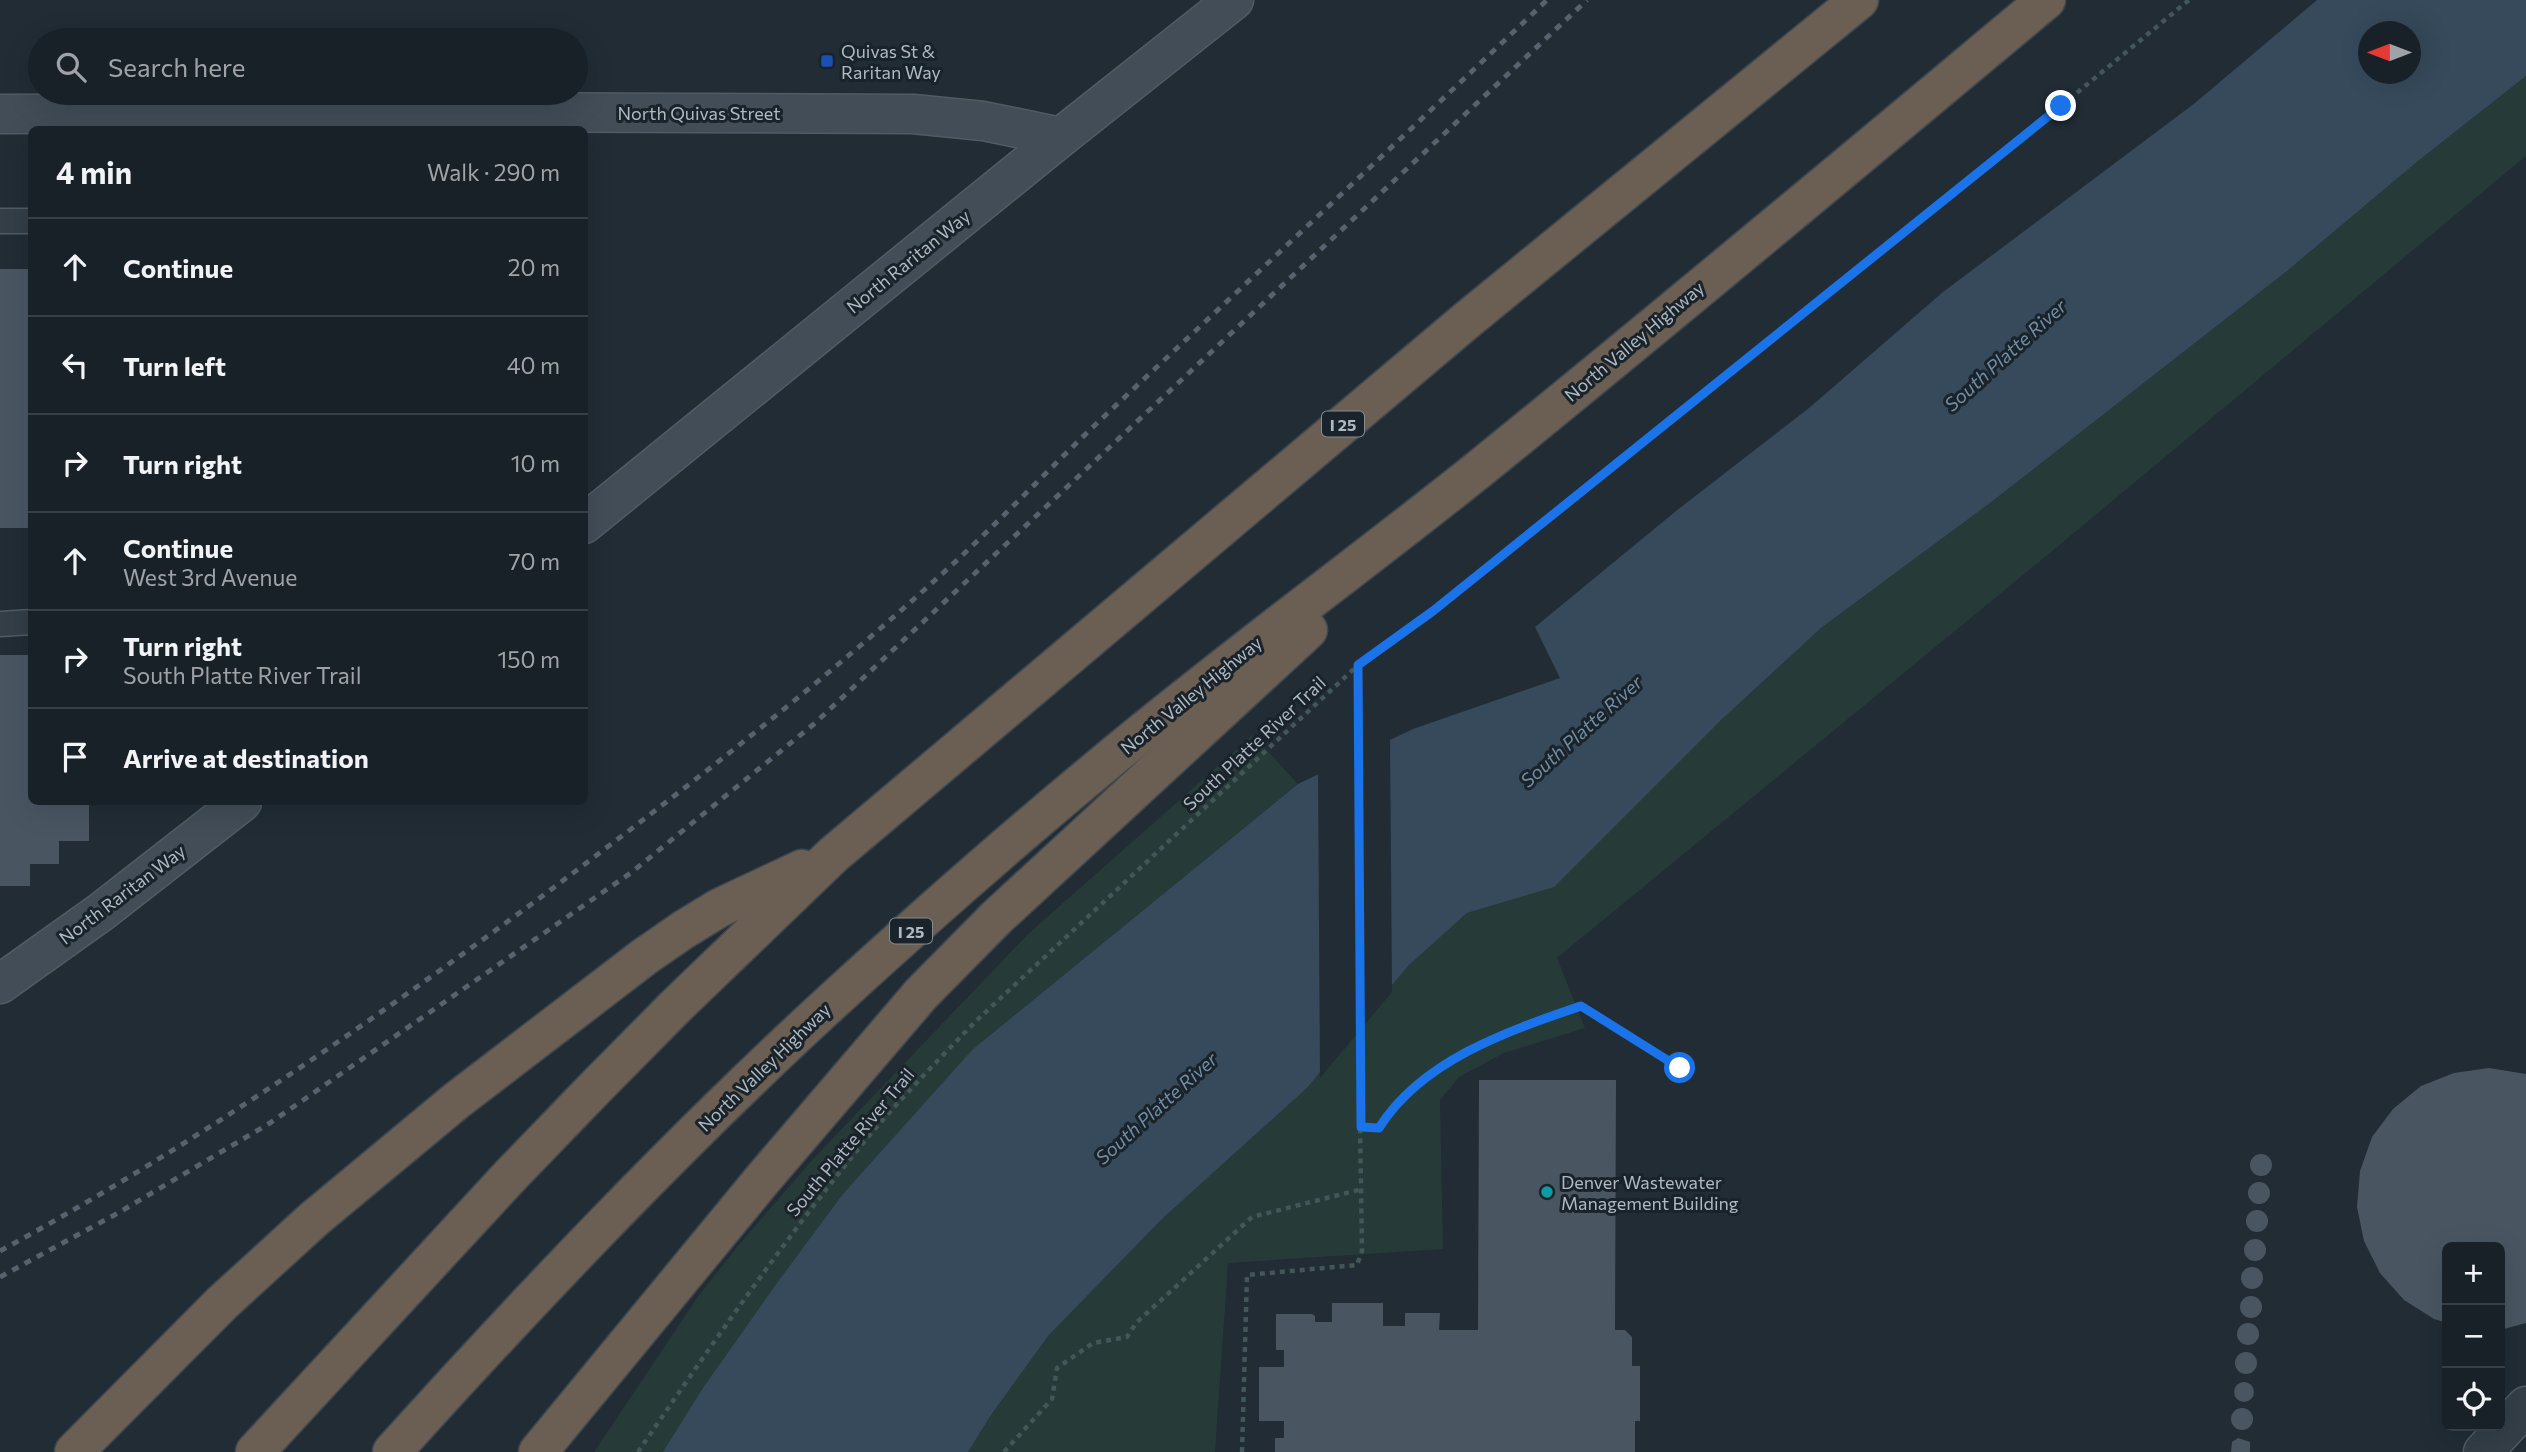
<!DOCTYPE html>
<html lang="en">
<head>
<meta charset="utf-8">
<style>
  body { margin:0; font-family:Commissioner,sans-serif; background:#222930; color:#f1f3f6 }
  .controls { position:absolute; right:21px; bottom:21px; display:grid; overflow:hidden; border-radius:10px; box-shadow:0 7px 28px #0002 }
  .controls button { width:63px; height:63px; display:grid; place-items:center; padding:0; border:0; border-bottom:2px solid #373e45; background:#192128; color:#f1f3f6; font:35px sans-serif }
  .compass { position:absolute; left:2358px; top:21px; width:63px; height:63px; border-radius:50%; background:#192128; box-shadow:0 7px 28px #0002; rotate:270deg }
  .stop { position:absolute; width:21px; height:21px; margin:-16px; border:5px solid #1a73e8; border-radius:50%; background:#fff }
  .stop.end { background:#1a73e8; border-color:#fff; box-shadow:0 2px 7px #0008 }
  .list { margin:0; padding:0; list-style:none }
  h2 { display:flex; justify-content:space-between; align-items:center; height:91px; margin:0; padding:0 28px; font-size:30px }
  h2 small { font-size:23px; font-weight:400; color:#9fa3a8 }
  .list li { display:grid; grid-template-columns:46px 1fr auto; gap:21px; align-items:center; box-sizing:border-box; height:98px; padding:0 28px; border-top:2px solid #373e45 }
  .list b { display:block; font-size:26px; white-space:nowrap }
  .list p { margin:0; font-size:23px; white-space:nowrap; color:#9fa3a8 }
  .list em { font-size:23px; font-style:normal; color:#9fa3a8 }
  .icon { flex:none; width:38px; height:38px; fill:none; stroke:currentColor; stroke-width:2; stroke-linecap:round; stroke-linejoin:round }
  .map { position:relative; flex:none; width:2526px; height:1452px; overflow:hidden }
  .search { position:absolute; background:#192128; box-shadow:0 7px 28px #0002; left:28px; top:28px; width:560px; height:77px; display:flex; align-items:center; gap:18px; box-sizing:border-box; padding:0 24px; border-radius:38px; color:#9fa3a8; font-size:26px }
  .panel { position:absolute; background:#192128; box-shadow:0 7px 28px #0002; left:28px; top:126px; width:560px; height:679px; border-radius:10px }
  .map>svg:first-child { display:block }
  .green { fill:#263a38 }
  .water { fill:#364a5b; fill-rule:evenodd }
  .pier { fill:#212c35 }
  .building { fill:#495661 }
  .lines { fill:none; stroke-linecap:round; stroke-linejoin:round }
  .lane-casing { stroke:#525b64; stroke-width:27 }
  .street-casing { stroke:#525b64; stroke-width:41 }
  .secondary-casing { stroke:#525b64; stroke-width:41 }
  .highway-casing { stroke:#3f4850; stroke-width:41 }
  .path { stroke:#445757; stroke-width:4.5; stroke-dasharray:5 5; stroke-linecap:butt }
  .lane { stroke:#343e46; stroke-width:24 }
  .street { stroke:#343e46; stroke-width:38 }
  .secondary { stroke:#424d58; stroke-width:38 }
  .highway { stroke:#6b5e52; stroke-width:38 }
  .rail { stroke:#56626d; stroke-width:5; stroke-dasharray:7 7; stroke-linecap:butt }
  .route { stroke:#1a73e8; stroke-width:9 }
  .transit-dot { fill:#1a4fb4; stroke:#1a222a; stroke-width:2.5 }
  .culture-dot { fill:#0f9aa8; stroke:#1a222a; stroke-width:2.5 }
  .labels { text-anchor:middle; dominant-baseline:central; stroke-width:6; stroke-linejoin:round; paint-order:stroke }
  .shield { fill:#1a222a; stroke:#828c95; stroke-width:2 }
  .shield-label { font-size:16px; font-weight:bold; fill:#aeb9c3 }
  .poi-label { font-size:18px; fill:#aeb9c3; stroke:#1a222a; text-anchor:start }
  .street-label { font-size:18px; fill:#aeb9c3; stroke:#1a222a }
  .water-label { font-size:19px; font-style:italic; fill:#708da5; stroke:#1a222a }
</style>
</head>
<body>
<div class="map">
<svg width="2526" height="1452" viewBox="0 0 2526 1452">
  <rect width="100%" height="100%" fill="#212c35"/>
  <g class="green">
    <path d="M2526,76V156L2062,543L1557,958L1585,1028L1504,1053L1459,1077L1440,1100L1443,1249L1228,1263L1215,1452H968L991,1415L1049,1335L1162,1219L1307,1088L1408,966L1467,913L1504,901L1718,723L1821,628L1990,503L2287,271L2418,161Z"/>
    <path d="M1253,735L1298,784L973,1049L664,1452H594L697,1298L737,1247L813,1159L1028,934Z"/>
  </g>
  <path class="water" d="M2317,0H2526V76L2418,161L2287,271L1990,503L1821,628L1718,723L1554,887L1467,913L1408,966L1307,1088L1162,1219L1049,1335L991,1415L968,1452H663L703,1388L777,1283L843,1194L973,1049L1298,784L1413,729L1560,678L1535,627L1676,511L1809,408L1943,292L2195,103ZM2368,32H2410V74H2368Z"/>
  <path class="pier" d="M1390,736L1392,992L1320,1078L1318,771Z"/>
  <g class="building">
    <rect x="0" y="269" width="32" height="259"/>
    <path d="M0,655H32V802H89V841H59V864H30V886H0Z"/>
    <path d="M2489,1068L2526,1074V1323L2504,1329H2500V1247H2447V1323L2434,1319L2404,1300L2380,1273L2364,1241L2357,1207L2360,1171L2372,1137L2393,1109L2421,1086L2454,1073Z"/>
    <path d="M1479,1080H1616L1615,1330H1625L1632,1337V1366H1640V1421H1635V1452H1275V1438H1284V1421H1259V1367H1284V1350H1276V1314H1312L1315,1316V1322H1332V1303H1383V1326H1405V1313H1440L1439,1330H1478Z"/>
    <circle cx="2261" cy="1165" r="11"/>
    <circle cx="2259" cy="1193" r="11"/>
    <circle cx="2257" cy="1221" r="11"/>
    <circle cx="2255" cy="1250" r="11"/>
    <circle cx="2252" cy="1278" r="11"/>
    <circle cx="2251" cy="1307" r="11"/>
    <circle cx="2248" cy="1334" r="11"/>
    <circle cx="2246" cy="1363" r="11"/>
    <circle cx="2244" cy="1392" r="10"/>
    <circle cx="2242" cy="1419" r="11"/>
    <path d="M2238,1438L2250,1442V1452H2231L2232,1442Z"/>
  </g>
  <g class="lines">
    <defs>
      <g id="lane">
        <path d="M0,221H32"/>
        <path d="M0,624L32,622"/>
      </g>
      <path id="street" d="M2483,1452L2526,1406"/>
      <g id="secondary">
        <path d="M0,114L470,112L913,114L983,121L1061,137"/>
        <path d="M584,524L1061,137L1234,0"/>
        <path d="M0,984L101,912L242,802"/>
      </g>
      <g id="highway">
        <path d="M74,1452L222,1303L314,1219L456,1101L644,957L683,930L719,908L802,869"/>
        <path d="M255,1452L510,1176L593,1090L675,1007L833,855L1467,320L1859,0"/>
        <path d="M392,1452C530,1299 673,1148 825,1008C947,896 1073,786 1203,684C1296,610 1391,540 1483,466C1672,313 1859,156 2046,0"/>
        <path d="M538,1452L762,1180L921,994L996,918L1308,630"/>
      </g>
    </defs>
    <use href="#lane" class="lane-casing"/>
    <use href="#street" class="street-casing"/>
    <use href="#secondary" class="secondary-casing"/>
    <use href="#highway" class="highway-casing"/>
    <g class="path">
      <path d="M1361,1127L1379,1128C1422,1060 1508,1031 1581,1006L1680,1067"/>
      <path d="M638,1452C710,1347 783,1241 864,1142C899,1100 938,1060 976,1021L1358,665L1433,611L2061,106L2189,0"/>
      <path d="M1004,1452L1052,1399L1057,1368L1093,1343L1127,1337L1136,1323L1252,1217L1362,1189"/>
      <path d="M1242,1452L1247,1275L1357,1265L1362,1251L1359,1061L1358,666"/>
    </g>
    <use href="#lane" class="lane"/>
    <use href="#street" class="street"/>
    <use href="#secondary" class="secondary"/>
    <use href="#highway" class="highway"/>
    <g class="rail">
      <path d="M0,1251C188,1149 364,1027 537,900C676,796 814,690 943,573C995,526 1043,475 1094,426C1245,284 1397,143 1547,0"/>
      <path d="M0,1277L118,1213L270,1123L632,872L814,724L1587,0"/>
    </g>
  </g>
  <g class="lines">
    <path class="route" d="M1680,1068L1581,1006C1508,1031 1422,1060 1379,1128L1361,1127L1358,665L1433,611L2061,106"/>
  </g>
  <rect class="transit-dot" x="820" y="54" width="14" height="14" rx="3.5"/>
  <circle class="culture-dot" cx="1547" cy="1192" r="7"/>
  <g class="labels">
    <g class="shield">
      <rect x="1322" y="411.5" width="42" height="25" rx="5"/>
      <rect x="890" y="918.5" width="42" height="25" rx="5"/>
    </g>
    <g class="shield-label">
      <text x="1343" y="424">I 25</text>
      <text x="911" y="931">I 25</text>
    </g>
    <g class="poi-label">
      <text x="841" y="51">Quivas St &amp;<tspan x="841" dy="21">Raritan Way</tspan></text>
      <text x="1561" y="1182">Denver Wastewater<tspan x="1561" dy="21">Management Building</tspan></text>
    </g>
    <g class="street-label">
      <text x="699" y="113">North Quivas Street</text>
      <text transform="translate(908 261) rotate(-39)">North Raritan Way</text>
      <text transform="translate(1634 341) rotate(-40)">North Valley Highway</text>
      <text transform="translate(1191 695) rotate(-39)">North Valley Highway</text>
      <text transform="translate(1254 743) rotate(-43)">South Platte River Trail</text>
      <text transform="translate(122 894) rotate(-37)">North Raritan Way</text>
      <text transform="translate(764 1067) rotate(-44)">North Valley Highway</text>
      <text transform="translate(850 1142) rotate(-50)">South Platte River Trail</text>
    </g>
    <g class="water-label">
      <text transform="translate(2005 355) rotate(-42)">South Platte River</text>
      <text transform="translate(1581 731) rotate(-42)">South Platte River</text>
      <text transform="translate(1156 1108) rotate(-42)">South Platte River</text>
    </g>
  </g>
</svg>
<div class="controls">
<button>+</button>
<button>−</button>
<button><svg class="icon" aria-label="locate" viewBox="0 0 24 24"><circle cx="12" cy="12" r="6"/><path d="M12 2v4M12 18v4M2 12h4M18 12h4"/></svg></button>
</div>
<svg class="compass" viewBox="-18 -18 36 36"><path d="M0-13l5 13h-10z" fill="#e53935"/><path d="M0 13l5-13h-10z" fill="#9fa3a8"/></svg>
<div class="stop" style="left:1680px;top:1068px"></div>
<div class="stop end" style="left:2061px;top:106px"></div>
<div class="search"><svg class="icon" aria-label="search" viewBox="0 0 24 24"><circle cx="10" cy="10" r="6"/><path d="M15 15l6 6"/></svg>Search here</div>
<section class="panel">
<h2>4 min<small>Walk · 290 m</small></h2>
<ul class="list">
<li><svg class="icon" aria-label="ahead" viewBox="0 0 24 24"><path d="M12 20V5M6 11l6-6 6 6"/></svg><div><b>Continue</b></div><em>20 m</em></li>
<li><svg class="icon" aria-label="left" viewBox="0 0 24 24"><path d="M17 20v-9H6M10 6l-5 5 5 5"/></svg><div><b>Turn left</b></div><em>40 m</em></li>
<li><svg class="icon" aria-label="right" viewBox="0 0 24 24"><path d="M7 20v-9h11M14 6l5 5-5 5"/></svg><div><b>Turn right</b></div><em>10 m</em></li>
<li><svg class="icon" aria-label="ahead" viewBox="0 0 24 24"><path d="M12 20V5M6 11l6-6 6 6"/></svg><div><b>Continue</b><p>West 3rd Avenue</p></div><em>70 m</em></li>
<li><svg class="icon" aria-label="right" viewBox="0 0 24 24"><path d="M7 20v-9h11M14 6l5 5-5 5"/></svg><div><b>Turn right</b><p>South Platte River Trail</p></div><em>150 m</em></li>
<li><svg class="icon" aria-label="arrive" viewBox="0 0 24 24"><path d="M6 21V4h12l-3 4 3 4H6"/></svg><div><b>Arrive at destination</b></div></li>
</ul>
</section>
</div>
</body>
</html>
